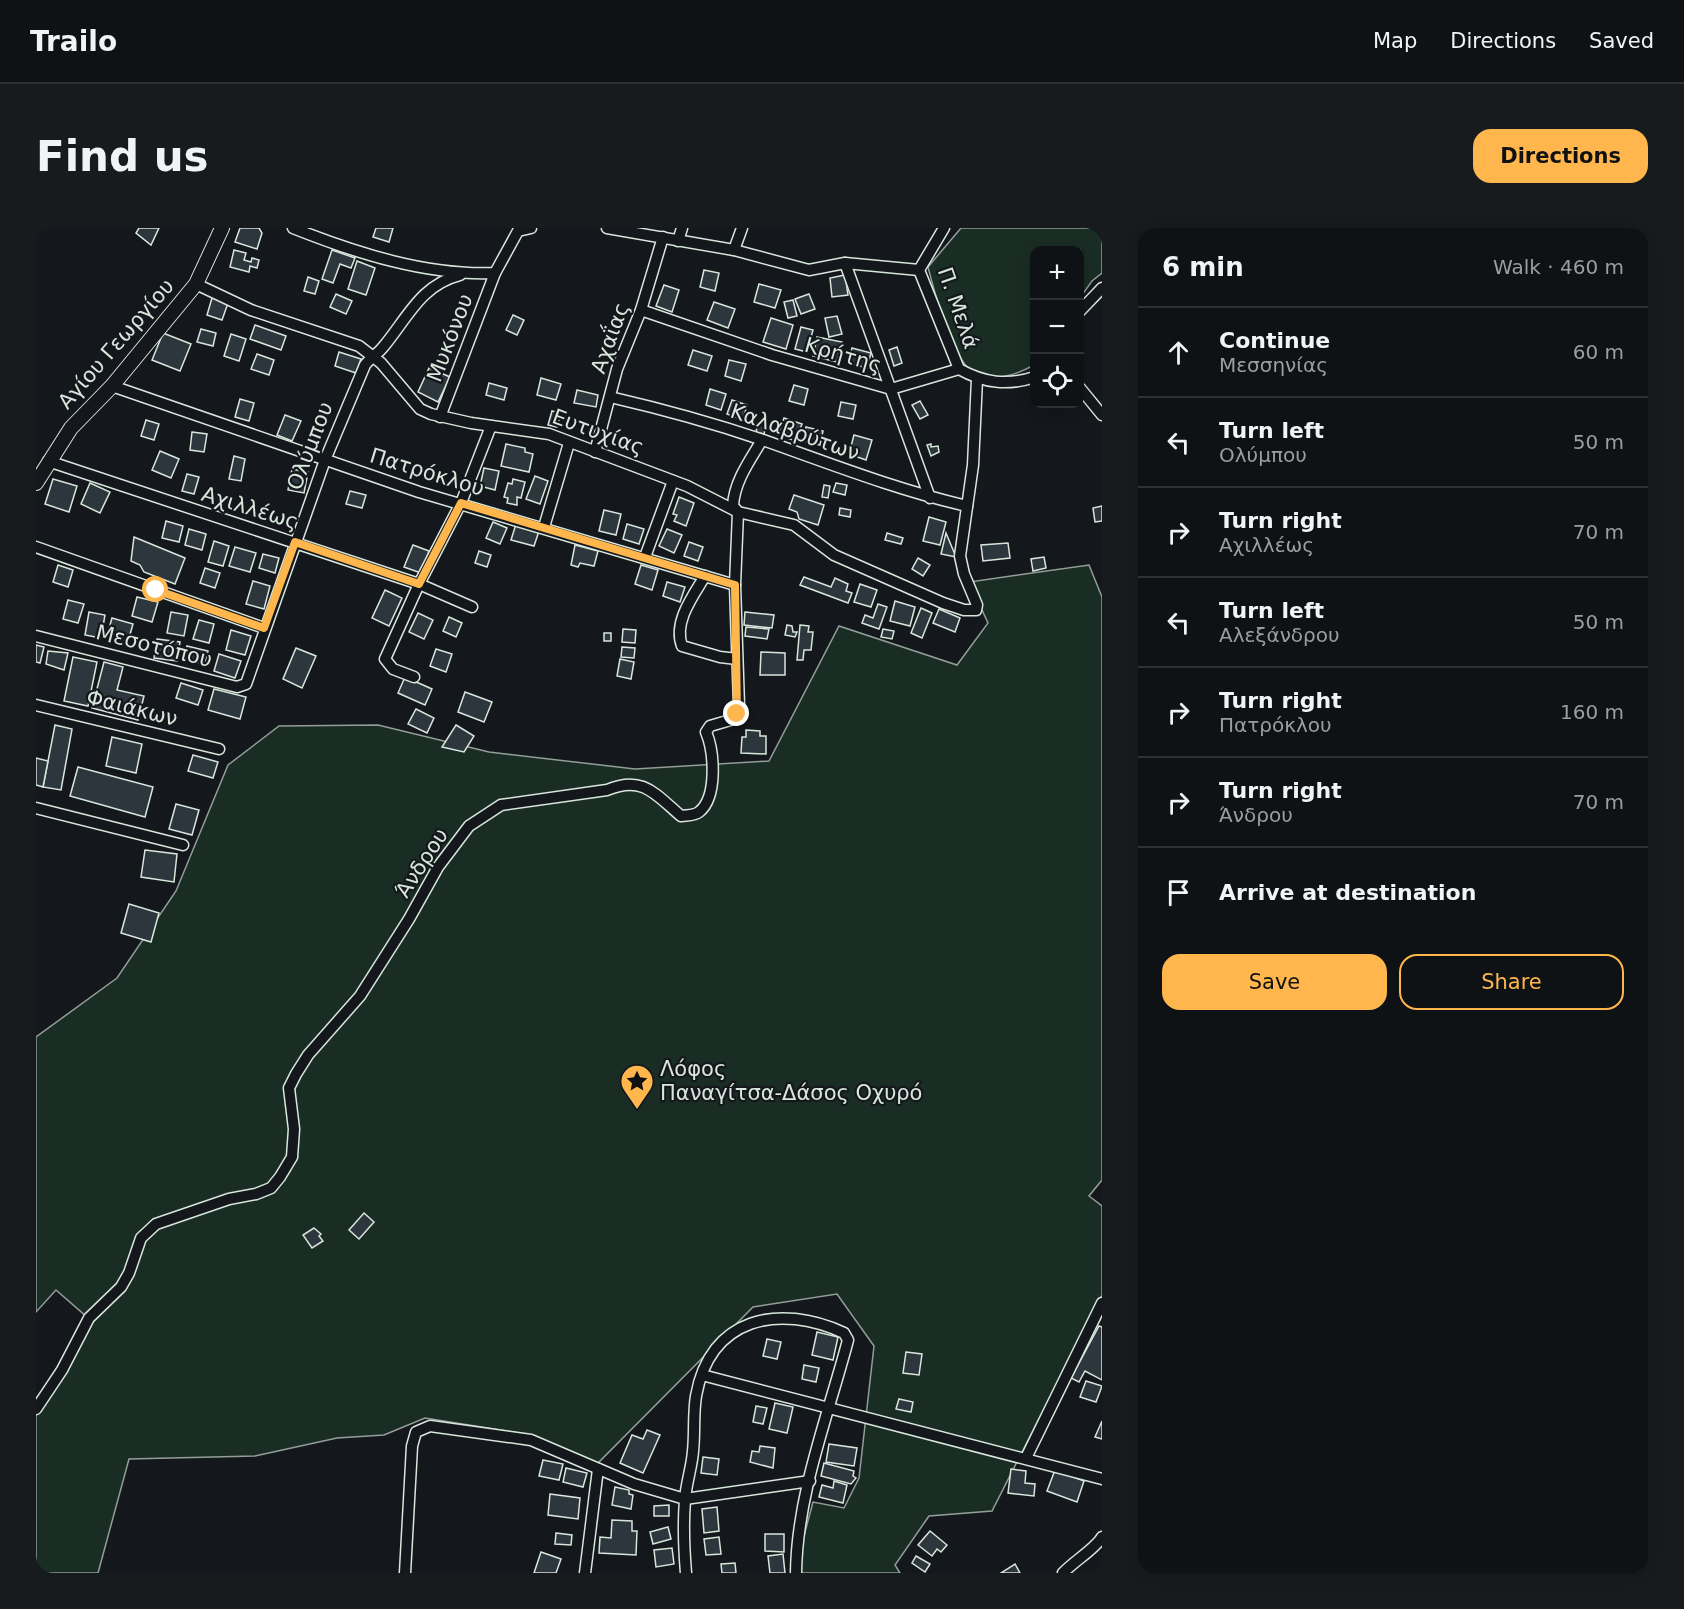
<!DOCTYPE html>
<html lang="en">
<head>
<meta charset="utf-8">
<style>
  body { margin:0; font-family:"DejaVu Sans",sans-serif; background:#181b1e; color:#f1f3f6 }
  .controls { position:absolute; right:18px; top:18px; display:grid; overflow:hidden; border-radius:12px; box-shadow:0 3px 15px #0003 }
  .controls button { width:54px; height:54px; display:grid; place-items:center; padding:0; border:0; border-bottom:2px solid #2f3234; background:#0f1215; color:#f1f3f6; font:30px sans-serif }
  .stop { position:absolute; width:18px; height:18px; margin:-14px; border:4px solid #ffb74d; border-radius:50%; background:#fff }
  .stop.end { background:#ffb74d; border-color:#fff; box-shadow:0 2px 6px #0008 }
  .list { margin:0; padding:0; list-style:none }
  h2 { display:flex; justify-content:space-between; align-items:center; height:78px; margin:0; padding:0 24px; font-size:26px }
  h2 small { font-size:20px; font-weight:400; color:#9b9ea0 }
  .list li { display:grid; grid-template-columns:39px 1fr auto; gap:18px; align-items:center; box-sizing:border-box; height:90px; padding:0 24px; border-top:2px solid #2f3234 }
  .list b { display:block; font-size:22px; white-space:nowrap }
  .list p { margin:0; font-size:20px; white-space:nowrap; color:#9b9ea0 }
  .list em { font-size:20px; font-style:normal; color:#9b9ea0 }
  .actions { display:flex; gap:12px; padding:18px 24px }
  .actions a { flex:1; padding:14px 0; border:2px solid #ffb74d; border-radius:18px; text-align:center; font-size:21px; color:#ffb74d }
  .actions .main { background:#ffb74d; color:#111 }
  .icon { flex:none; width:33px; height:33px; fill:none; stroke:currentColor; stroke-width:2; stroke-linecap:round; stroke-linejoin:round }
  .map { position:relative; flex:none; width:1066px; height:1345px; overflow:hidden; border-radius:18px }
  header { display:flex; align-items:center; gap:36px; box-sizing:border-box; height:84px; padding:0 30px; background:#0f1215; border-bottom:2px solid #2f3234 }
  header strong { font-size:28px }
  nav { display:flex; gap:33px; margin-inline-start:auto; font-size:21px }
  .intro { display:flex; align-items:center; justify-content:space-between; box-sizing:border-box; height:144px; padding:0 36px }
  h1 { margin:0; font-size:42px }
  .button { padding:15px 27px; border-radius:18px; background:#ffb74d; color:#111; font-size:21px; font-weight:700 }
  main { display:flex; gap:36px; padding:0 36px }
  aside { flex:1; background:#0f1215; border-radius:18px; box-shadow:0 3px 15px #0003 }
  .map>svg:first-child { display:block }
  .green { fill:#1a2d24; stroke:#939e99; stroke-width:1.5 }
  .building { fill:#2c363c; stroke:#d8e6dc; stroke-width:1.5 }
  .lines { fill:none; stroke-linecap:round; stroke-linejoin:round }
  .minor-casing { stroke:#d8e6dc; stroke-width:13 }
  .tertiary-casing { stroke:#d8e6dc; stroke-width:16 }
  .minor { stroke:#14181c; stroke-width:10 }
  .tertiary { stroke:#14181c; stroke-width:14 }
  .route { stroke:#ffb74d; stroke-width:8 }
  .labels { text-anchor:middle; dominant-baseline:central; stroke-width:4.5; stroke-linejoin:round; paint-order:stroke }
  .street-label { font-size:21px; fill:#d8e6dc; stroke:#14181c }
  .poi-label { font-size:21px; fill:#d8e6dc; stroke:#14181c; text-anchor:start }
</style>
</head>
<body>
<header>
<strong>Trailo</strong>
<nav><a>Map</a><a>Directions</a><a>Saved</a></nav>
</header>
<div class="intro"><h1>Find us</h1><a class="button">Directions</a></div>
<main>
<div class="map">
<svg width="1066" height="1345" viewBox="0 0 1066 1345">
  <rect width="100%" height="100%" fill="#14181c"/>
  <g class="green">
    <path d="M925,0H1066V45L1056,53L1044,70V22H999L998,137C984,145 962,153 945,149C917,141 899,65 892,39Z"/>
    <path d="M1053,337L1066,369V952L1053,968L1066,978V1067L956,1283L893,1288L859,1337L864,1345H762L760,1338L777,1274L808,1280L823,1250L838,1118L801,1066L717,1079L561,1236L495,1207L389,1190L348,1207L301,1210L219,1228L93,1231L62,1345H0V1173L52,1090L20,1062L0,1084V809L81,750L140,663L192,537L243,498L342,497L453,524L599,541L733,533L803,398L921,437L952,395L933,354Z"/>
  </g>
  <g class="building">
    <path d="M103,0H123L115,17L100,5Z"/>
    <path d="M204,0H223L226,5L221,21L199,14Z"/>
    <path d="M340,0H357L353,14L337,9Z"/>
    <path d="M198,22L210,25L208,32L215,34L216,30L223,32L221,40L214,38L213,44L194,39Z"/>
    <path d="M296,22L319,30L315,40L304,36L297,55L286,51Z"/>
    <path d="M321,33L339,40L330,67L312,61Z"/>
    <path d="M668,42L683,45L679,63L664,59Z"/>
    <path d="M809,47L812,67L796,69L794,50Z"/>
    <path d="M272,49L283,53L279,66L268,63Z"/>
    <path d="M723,56L745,62L739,80L718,74Z"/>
    <path d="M628,57L643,62L636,84L620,78Z"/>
    <path d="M300,66L316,73L310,86L294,79Z"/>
    <path d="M773,66L779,81L765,86L759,71Z"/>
    <path d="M176,70L192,75L186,92L171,87Z"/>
    <path d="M757,72L761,88L752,90L748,74Z"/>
    <path d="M678,74L699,81L692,100L671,92Z"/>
    <path d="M477,87L488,92L481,107L470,102Z"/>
    <path d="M801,88L806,106L793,109L789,90Z"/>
    <path d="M735,90L757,97L750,121L727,114Z"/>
    <path d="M219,97L250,108L245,122L214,111Z"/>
    <path d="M765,99L777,102L771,124L759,121Z"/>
    <path d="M165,101L180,105L177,118L161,114Z"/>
    <path d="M127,105L155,116L144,143L116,132Z"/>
    <path d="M195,106L210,111L203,133L188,128Z"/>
    <path d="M781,109L806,114L801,134L777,128Z"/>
    <path d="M861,119L866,135L858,138L853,122Z"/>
    <path d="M816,120L835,125L831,140L812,135Z"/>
    <path d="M657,122L676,128L671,143L652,137Z"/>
    <path d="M303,124L325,131L320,145L299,138Z"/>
    <path d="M221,126L238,132L233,147L215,141Z"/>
    <path d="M693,132L710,136L705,153L689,148Z"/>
    <path d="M393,140L414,149L402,174L382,164Z"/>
    <path d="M505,150L525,156L520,172L501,167Z"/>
    <path d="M453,155L471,160L468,172L450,167Z"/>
    <path d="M758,157L772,161L768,177L753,173Z"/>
    <path d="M674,161L690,166L685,182L670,177Z"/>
    <path d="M541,162L562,167L560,179L538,175Z"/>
    <path d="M204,171L218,175L213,193L199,189Z"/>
    <path d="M696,172L711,177L707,192L691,186Z"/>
    <path d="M884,173L892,187L884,191L876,177Z"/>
    <path d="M805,174L820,177L817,191L802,188Z"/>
    <path d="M516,183L525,185L521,199L512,197Z"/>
    <path d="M249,187L265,193L256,213L241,207Z"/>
    <path d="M748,190L766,196L760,213L742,207Z"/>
    <path d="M110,192L123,196L118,212L105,208Z"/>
    <path d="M722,195L730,197L728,206L720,204Z"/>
    <path d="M770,199L787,203L784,217L767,213Z"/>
    <path d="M156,204L171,206L168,224L154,222Z"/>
    <path d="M818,207L836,212L830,232L813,226Z"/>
    <path d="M470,216L489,220V224L497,226L493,244L465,238Z"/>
    <path d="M895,216V219L902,218L903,224L895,228L891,217Z"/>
    <path d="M124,223L143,231L135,250L116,242Z"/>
    <path d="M198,228L209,231L205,253L193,251Z"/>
    <path d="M448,240L463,243L459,262L444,258Z"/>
    <path d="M256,241L272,244L268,265L252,262Z"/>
    <path d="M151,246L163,249L158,266L146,263Z"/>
    <path d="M499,248L512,253L504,276L490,271Z"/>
    <path d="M17,251L41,258L33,284L9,276Z"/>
    <path d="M477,251L489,254L485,270L481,269V277L471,275L472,270L468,269L472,255L476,256Z"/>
    <path d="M54,255L74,264L64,285L45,276Z"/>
    <path d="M800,255L811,257L809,267L797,264Z"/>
    <path d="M788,257L794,258L792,270L786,269Z"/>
    <path d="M314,263L330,267L326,280L310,276Z"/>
    <path d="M758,267L788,277L782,297L763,291L761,284L753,281Z"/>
    <path d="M643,269L658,275L650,298L638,293L641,287L637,286Z"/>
    <path d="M1066,278V293L1059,294L1057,280Z"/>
    <path d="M804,280L815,282L814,289L803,287Z"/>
    <path d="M568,282L585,286L580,307L563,303Z"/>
    <path d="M893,289L910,294L904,317L887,313Z"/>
    <path d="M130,293L147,298L143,314L126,310Z"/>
    <path d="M457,294L471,300L464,316L450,310Z"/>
    <path d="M480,296L503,303L498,318L475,312Z"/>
    <path d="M591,296L608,301L603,316L587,311Z"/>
    <path d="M153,301L170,306L166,322L149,317Z"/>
    <path d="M631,301L646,307L638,325L623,318Z"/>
    <path d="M851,305L867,310L865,316L849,312Z"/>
    <path d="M910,305L920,329L905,326Z"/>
    <path d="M98,309L149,330L139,356L108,344L104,337L95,333Z"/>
    <path d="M178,313L193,318L187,338L172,334Z"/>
    <path d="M653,314L667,319L662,333L648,328Z"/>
    <path d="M972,315L974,330L947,333L945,317Z"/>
    <path d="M377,317L393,323L385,345L368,339Z"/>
    <path d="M539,317L562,323L558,338L544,335L542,339L535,337Z"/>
    <path d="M199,319L220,325L214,344L193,338Z"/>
    <path d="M443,323L455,327L451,339L439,335Z"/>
    <path d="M227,326L243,330L239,345L223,340Z"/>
    <path d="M1008,329L1010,340L997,343L995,331Z"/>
    <path d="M882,330L894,337L887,348L876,341Z"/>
    <path d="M22,337L37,342L32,359L17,354Z"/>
    <path d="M605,337L622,342L616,362L599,356Z"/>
    <path d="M169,340L184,345L179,360L164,355Z"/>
    <path d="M768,349L795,359L799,350L812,356L810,363L816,365L812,375L764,357Z"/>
    <path d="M217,353L234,358L228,381L210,376Z"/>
    <path d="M631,354L649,359L644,374L627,368Z"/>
    <path d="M824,356L841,362L835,379L818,374Z"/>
    <path d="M349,362L366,370L353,398L336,390Z"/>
    <path d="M101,369L122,374L116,394L96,388Z"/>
    <path d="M32,372L48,376L42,395L27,391Z"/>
    <path d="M859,373L879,379L874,398L854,393Z"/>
    <path d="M842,376L851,379L843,401L826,395L829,387L837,390Z"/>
    <path d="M885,380L896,385L886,410L875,405Z"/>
    <path d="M903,381L924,390L919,404L897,395Z"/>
    <path d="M53,384L69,387L65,410L49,407Z"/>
    <path d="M135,384L152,387L148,408L131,405Z"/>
    <path d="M709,384L738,387L736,400L708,397Z"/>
    <path d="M382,385L397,392L388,411L373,404Z"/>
    <path d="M413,389L426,395L420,409L407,403Z"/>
    <path d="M76,390L97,396L91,417L70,411Z"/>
    <path d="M163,392L178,396L173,415L157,411Z"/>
    <path d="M751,397L756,398L757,404H761L759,409L749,407Z"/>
    <path d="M764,397L773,398L772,404H777L775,422H768L767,432H761Z"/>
    <path d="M710,399L733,401L731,411L709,408Z"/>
    <path d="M587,401L600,402L599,415L586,414Z"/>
    <path d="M847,401L858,403L856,411L845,409Z"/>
    <path d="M195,402L215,408L209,427L190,422Z"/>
    <rect x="568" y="405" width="7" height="8"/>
    <path d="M121,411L144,414L141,433L118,430Z"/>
    <path d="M0,417L8,419L4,435L0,434Z"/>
    <path d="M151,418L172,423L169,436L148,432Z"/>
    <path d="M586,419L599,420L598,430L585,429Z"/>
    <path d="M260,420L280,428L266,460L247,451Z"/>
    <path d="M400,421L416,426L410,444L394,438Z"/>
    <path d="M12,423L32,425L28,442L10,436Z"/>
    <path d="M725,424L749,425V447H724Z"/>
    <path d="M183,426L205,433L199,450L178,443Z"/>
    <path d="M37,429L61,434L52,478L28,473Z"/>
    <path d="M584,431L598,434L595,451L581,448Z"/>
    <path d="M68,434L87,439L81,462L108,468L102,492L56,480Z"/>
    <path d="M369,449L396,461L389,477L362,465Z"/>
    <path d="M145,455L167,462L162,477L140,470Z"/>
    <path d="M178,461L210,469L204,491L172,482Z"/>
    <path d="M429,464L456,474L448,494L422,484Z"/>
    <path d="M380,481L398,490L391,505L372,496Z"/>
    <path d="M19,497L36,501L25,562L7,559Z"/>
    <path d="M420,497L438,508L428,524L406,519Z"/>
    <path d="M710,502L724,503V508H730V526L705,525L706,509H710Z"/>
    <path d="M76,509L106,516L100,545L70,538Z"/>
    <path d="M157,527L182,534L177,550L152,543Z"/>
    <path d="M0,530L12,533L7,559L0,557Z"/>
    <path d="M42,539L117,559L109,589L34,568Z"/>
    <path d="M140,576L163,582L156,607L133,601Z"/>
    <path d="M109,622L141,626L138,654L105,649Z"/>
    <path d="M93,676L123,685L115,714L85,705Z"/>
    <path d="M328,985L338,994L323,1011L313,1002Z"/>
    <path d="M278,1000L285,1006L283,1008L287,1013L276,1020L267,1007Z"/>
    <path d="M1063,1098L1066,1099V1152L1049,1143L1043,1154L1035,1150Z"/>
    <path d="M781,1104L802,1109L797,1132L776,1127Z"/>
    <path d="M731,1111L745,1114L741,1131L727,1128Z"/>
    <path d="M870,1124L886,1126L883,1147L867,1145Z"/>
    <path d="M768,1137L783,1140L780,1154L766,1151Z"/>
    <path d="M1050,1153L1066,1158L1060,1174L1044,1169Z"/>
    <path d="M863,1171L877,1174L875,1184L860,1181Z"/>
    <path d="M739,1175L757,1179L751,1205L733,1201Z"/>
    <path d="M720,1178L731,1180L727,1196L717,1194Z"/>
    <path d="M1066,1193V1211L1059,1209Z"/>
    <path d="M611,1202L624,1207L607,1245L584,1235L596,1207L607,1211Z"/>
    <path d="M793,1216L821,1220L818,1238L790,1234Z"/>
    <path d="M724,1218L739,1220L737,1240L714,1234L716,1223L723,1224Z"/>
    <path d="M667,1229L683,1231L681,1247L665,1245Z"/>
    <path d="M507,1232L527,1236L523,1252L503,1248Z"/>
    <path d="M788,1235L818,1243L817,1248L820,1250L815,1256L785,1248Z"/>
    <path d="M530,1240L551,1245L547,1259L527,1254Z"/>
    <path d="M975,1241L990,1243L989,1255L999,1256L998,1268L972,1265Z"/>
    <path d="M1019,1242L1048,1253L1041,1274L1011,1263Z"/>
    <path d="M798,1253L811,1257L807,1275L783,1269L786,1257L797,1260Z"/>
    <path d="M579,1259L593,1262V1266L597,1267L595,1281L576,1277Z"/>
    <path d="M514,1266L544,1270L542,1291L512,1287Z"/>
    <path d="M633,1277V1288H618V1278Z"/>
    <path d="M681,1279L683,1303L668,1305L666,1281Z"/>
    <path d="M576,1292L596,1293V1303H601L600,1327L563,1325L564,1309L575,1310Z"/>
    <path d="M632,1299L635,1311L617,1316L614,1304Z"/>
    <path d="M894,1303L911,1317L905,1324L901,1321L896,1328L882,1317Z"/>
    <path d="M520,1305L536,1307L535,1317L519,1316Z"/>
    <path d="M729,1306H748V1324L729,1323Z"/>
    <path d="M683,1309L685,1326L670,1327L668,1311Z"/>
    <path d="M636,1320L638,1336L620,1339L618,1322Z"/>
    <path d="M505,1324L525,1331L520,1345H498Z"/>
    <path d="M747,1326L749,1345H734L732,1328Z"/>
    <path d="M880,1328L894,1336L889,1344L876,1335Z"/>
    <path d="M699,1335L700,1345H686L685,1336Z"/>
    <path d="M979,1336L984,1345H965Z"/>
  </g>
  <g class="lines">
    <defs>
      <g id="minor">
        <path d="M257,0C320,25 391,48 459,45L482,3L495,0"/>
        <path d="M571,0L698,22L773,42L809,35L883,42"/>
        <path d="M908,0L883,42L923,141"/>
        <path d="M642,13L646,0"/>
        <path d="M698,22L706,0"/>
        <path d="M809,35L894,270"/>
        <path d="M160,56L215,82L323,118L345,135L384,181L395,186L435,195L513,206L651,258L702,284L758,297L798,327L907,375L928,382H940L941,377L928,346L924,328L937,237L941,151"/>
        <path d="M605,82L736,127L855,161L923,141C948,155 971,158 999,149"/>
        <path d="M1044,83L1066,60"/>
        <path d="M76,158L383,264L699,357"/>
        <path d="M1044,160L1066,187"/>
        <path d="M574,169C626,181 677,195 727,212C795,236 861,262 931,278"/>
        <path d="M404,189L459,45"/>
        <path d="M559,224L581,141L605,82L627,9"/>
        <path d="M12,233L383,356L436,379"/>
        <path d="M508,299L533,215"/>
        <path d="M0,319L228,400"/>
        <path d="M609,329L637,253"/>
        <path d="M669,348C657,368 637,394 646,418L684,429L701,431"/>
        <path d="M0,408L201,459L210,456L289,232L329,137C335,129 342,126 348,118C372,89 385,57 424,47"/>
        <path d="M378,449L357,441L349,431L383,356L425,275L455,198"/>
        <path d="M0,477L183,521"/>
        <path d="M0,580L147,617"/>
        <path d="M666,1147L1066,1251"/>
        <path d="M0,1181L26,1142L53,1090L85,1059L93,1045L105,1010L120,996L193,971L220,966L235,960L244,949L256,929L258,901L253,860L260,846L272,827L324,768L373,691L402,639L433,598L465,577L571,562C607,547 619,566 645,588C651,587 658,588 663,584C682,569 678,523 670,504L674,498L698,491L703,478L699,357L702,284L697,278C698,254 714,232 726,212"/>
        <path d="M990,1230L1066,1075"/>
        <path d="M369,1345L376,1218L380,1204L394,1198L495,1212L598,1256L649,1271L774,1253"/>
        <path d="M549,1345L562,1241"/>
        <path d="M650,1345C648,1321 647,1296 649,1272C650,1255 656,1239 657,1223C659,1205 657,1186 660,1168C674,1089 743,1075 808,1105L812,1112C792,1188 761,1266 760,1345"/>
        <path d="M1027,1345C1038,1333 1059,1321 1066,1309"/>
      </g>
      <path id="tertiary" d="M0,255L35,200L76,158L160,56L186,0"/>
    </defs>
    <use href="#minor" class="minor-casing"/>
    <use href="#tertiary" class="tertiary-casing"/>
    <use href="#minor" class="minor"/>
    <use href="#tertiary" class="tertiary"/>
  </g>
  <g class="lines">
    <path class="route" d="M120,362L228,400L259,314L383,356L425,275L699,357L701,486"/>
  </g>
  <defs>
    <symbol id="sight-pin" viewBox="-11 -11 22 30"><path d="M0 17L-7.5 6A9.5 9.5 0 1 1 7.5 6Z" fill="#ffb74d" stroke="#14181c"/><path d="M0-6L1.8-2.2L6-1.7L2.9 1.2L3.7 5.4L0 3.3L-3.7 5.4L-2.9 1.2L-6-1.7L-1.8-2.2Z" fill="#111"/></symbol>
  </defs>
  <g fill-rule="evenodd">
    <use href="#sight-pin" x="582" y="834" width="38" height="52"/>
  </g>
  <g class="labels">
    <g class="street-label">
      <text transform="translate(922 80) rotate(71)">Π. Μελά</text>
      <text transform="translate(414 110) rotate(-69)">Μυκόνου</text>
      <text transform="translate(574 110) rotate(-70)">Αχαΐας</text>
      <text transform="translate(80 116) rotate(-49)">Αγίου Γεωργίου</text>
      <text transform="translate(807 127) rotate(16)">Κρήτης</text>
      <text transform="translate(562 204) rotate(20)">Ευτυχίας</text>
      <text transform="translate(759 204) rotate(19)">Καλαβρύτων</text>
      <text transform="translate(274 218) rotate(-69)">Ολύμπου</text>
      <text transform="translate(391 244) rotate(17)">Πατρόκλου</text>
      <text transform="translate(214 280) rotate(17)">Αχιλλέως</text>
      <text transform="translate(118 418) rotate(14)">Μεσοτόπου</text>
      <text transform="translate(96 480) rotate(14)">Φαιάκων</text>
      <text transform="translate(386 635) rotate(-57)">Άνδρου</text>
    </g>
    <g class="poi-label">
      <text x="624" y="841">Λόφος<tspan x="624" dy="24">Παναγίτσα-Δάσος Οχυρό</tspan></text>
    </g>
  </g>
</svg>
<div class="controls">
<button>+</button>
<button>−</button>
<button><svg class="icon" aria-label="locate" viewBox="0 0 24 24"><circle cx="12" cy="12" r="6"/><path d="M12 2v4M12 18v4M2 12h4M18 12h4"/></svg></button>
</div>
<div class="stop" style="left:120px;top:362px"></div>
<div class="stop end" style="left:701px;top:486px"></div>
</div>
<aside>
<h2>6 min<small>Walk · 460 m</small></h2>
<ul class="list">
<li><svg class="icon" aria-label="ahead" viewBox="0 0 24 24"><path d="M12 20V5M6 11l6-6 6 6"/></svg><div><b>Continue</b><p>Μεσσηνίας</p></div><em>60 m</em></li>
<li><svg class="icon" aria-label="left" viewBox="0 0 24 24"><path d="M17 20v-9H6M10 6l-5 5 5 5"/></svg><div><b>Turn left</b><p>Ολύμπου</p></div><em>50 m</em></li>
<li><svg class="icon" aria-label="right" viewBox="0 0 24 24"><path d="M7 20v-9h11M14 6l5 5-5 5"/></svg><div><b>Turn right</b><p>Αχιλλέως</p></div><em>70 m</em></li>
<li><svg class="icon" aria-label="left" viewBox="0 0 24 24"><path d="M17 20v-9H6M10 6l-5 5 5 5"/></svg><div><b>Turn left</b><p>Αλεξάνδρου</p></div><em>50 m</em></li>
<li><svg class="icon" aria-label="right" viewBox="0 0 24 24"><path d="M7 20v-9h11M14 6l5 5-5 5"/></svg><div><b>Turn right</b><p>Πατρόκλου</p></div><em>160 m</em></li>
<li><svg class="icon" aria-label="right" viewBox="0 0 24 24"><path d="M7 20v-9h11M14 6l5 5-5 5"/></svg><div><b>Turn right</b><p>Άνδρου</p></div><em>70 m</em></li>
<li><svg class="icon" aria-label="arrive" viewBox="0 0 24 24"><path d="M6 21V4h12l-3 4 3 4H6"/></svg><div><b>Arrive at destination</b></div></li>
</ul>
<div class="actions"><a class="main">Save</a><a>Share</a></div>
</aside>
</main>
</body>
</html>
